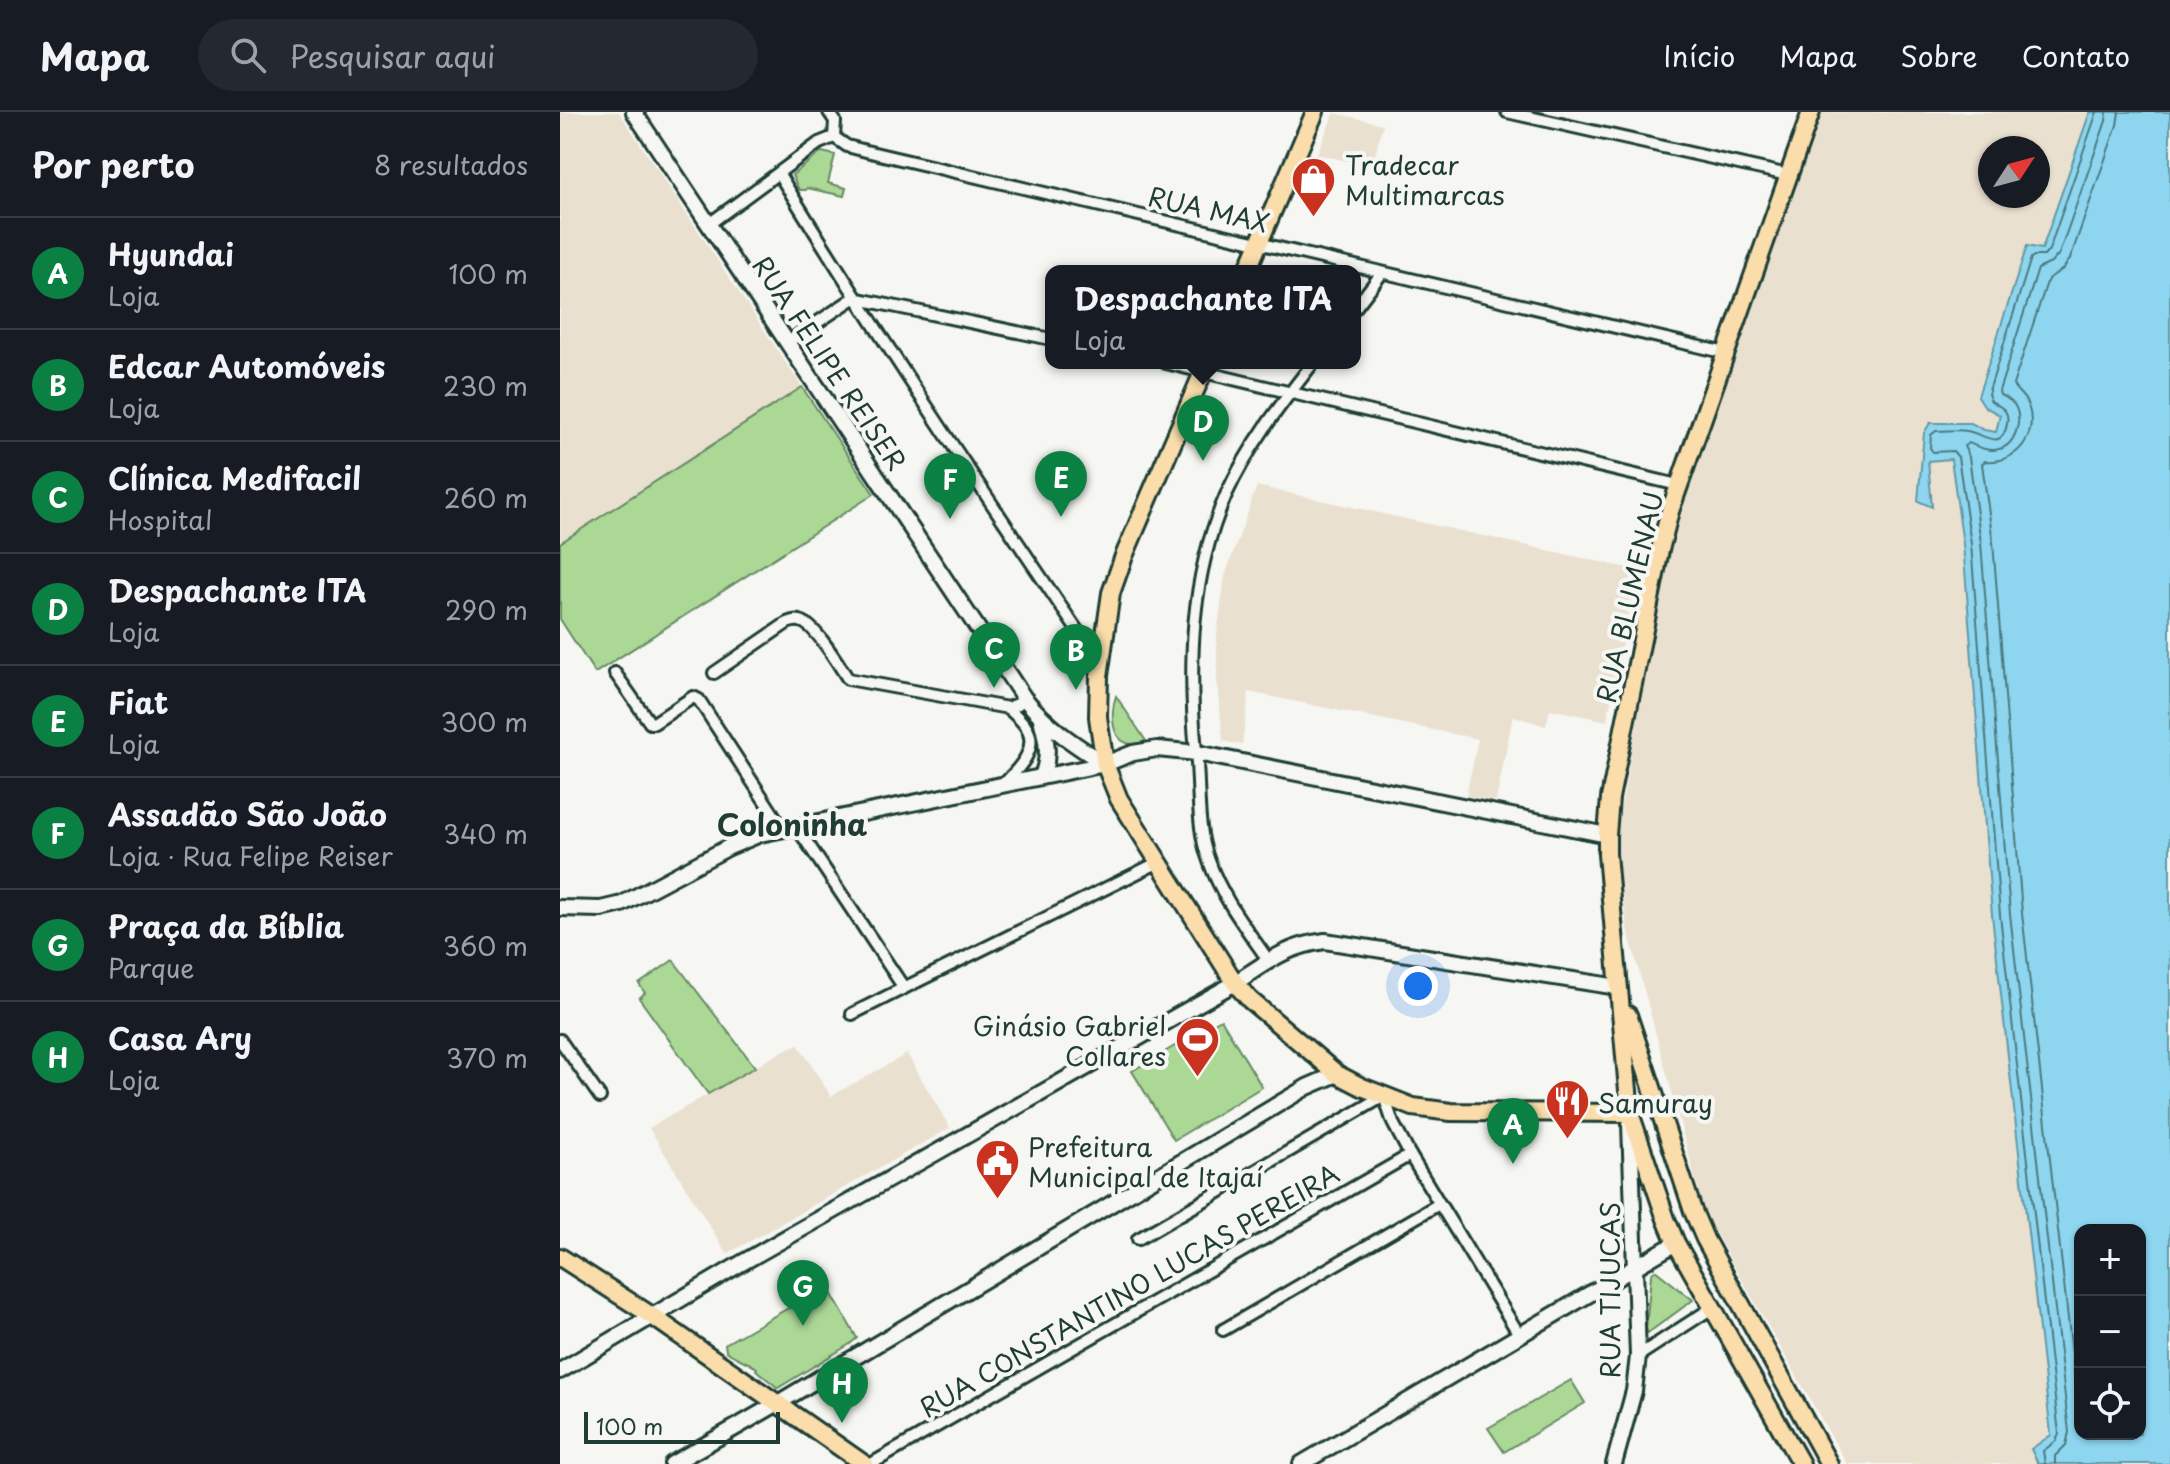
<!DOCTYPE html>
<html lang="pt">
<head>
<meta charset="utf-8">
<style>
  body { margin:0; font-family:"Playpen Sans",sans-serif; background:#242831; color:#f1f3f6 }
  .controls { position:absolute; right:24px; bottom:24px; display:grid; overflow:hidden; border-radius:16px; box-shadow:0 2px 6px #0004 }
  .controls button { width:72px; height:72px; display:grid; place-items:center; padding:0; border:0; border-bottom:2px solid #363941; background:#171b24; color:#f1f3f6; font:40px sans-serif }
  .compass { position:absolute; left:1418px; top:24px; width:72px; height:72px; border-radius:50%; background:#171b24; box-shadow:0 2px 6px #0004; rotate:54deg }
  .scale { position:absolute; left:24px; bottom:20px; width:196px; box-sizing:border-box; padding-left:8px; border:4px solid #1f3d34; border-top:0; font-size:22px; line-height:28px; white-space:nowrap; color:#1f3d34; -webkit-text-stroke:6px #f6f6f2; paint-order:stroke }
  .you { position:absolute; left:858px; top:874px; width:28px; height:28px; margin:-20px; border:6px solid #fff; border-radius:50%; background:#1a73e8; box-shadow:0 0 0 12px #1a73e833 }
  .badge { display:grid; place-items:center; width:52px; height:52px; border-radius:50%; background:#0b8043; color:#fff; font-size:26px; font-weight:700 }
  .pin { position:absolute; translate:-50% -66px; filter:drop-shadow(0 2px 4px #0008) }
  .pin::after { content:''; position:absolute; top:42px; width:28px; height:24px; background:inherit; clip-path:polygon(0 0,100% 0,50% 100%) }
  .popup { position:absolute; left:485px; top:153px; width:316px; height:104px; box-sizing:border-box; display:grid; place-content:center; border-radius:16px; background:#171b24; filter:drop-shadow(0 2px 6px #0005); font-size:26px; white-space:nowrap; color:#9ea1a6 }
  .popup b { font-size:30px; color:#f1f3f6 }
  .popup::after { content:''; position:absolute; left:50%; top:100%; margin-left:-16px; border:16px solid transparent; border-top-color:#171b24 }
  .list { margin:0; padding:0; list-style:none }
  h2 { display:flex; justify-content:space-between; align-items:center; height:104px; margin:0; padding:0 32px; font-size:34px }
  h2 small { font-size:26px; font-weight:400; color:#9ea1a6 }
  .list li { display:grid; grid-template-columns:52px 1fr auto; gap:24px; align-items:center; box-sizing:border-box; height:112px; padding:0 32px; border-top:2px solid #363941 }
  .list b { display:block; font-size:30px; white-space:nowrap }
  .list p { margin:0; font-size:26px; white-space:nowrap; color:#9ea1a6 }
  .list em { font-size:26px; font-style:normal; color:#9ea1a6 }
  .icon { flex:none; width:44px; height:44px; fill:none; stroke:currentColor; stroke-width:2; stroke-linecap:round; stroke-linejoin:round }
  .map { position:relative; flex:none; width:1610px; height:1352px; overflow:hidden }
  header { display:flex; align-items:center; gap:48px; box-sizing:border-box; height:112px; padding:0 40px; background:#171b24; border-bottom:2px solid #363941 }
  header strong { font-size:38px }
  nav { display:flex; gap:44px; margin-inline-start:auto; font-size:28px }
  .search { width:560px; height:72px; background:#242831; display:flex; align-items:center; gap:20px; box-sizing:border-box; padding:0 28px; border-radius:44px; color:#9ea1a6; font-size:30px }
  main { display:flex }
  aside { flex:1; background:#171b24 }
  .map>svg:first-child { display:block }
  .built { fill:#eae0d0; fill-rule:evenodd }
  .green { fill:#acd896; stroke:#668a65; stroke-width:2 }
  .water { fill:#8ed6f0; stroke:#6299a5; stroke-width:2; fill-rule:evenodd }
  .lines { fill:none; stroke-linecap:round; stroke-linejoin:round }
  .shore { stroke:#4b7a7f; stroke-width:2 }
  .street-casing { stroke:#1f3d34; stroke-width:16 }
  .secondary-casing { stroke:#1f3d34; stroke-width:20 }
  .primary-casing { stroke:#1f3d34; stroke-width:22 }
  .street { stroke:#f6f6f2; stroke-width:10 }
  .secondary { stroke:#f6f6f2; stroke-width:14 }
  .primary { stroke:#faddab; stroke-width:16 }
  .labels { text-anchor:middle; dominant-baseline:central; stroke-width:8; stroke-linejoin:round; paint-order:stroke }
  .poi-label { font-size:26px; fill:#1f3d34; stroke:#f6f6f2; text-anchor:start }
  .street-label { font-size:26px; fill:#1f3d34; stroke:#f6f6f2 }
  .quarter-label { font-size:30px; font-weight:bold; fill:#1f3d34; stroke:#f6f6f2 }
</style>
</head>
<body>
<header>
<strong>Mapa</strong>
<div class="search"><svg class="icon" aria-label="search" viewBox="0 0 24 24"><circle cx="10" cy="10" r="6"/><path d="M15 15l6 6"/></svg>Pesquisar aqui</div>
<nav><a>Início</a><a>Mapa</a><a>Sobre</a><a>Contato</a></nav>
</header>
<main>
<aside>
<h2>Por perto<small>8 resultados</small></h2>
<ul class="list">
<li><span class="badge">A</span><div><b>Hyundai</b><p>Loja</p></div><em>100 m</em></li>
<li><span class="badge">B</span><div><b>Edcar Automóveis</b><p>Loja</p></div><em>230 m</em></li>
<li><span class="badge">C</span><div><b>Clínica Medifacil</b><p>Hospital</p></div><em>260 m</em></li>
<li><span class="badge">D</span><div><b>Despachante ITA</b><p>Loja</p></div><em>290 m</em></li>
<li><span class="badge">E</span><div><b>Fiat</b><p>Loja</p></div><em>300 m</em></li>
<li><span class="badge">F</span><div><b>Assadão São João</b><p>Loja · Rua Felipe Reiser</p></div><em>340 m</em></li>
<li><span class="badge">G</span><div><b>Praça da Bíblia</b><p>Parque</p></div><em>360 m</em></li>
<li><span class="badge">H</span><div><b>Casa Ary</b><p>Loja</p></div><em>370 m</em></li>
</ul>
</aside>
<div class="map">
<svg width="1610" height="1352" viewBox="0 0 1610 1352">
  <rect width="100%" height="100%" fill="#f6f6f2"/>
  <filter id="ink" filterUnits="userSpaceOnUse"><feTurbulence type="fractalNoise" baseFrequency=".0125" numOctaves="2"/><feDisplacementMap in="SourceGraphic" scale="16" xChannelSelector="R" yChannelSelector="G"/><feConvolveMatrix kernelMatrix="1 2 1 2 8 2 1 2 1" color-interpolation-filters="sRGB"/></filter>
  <g filter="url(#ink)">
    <g class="built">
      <path d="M0,0H59L242,275L0,431Z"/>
      <path d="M1257,0H1530L1481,137L1467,134L1419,284L1425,295L1440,303L1436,320L1424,318L1411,311L1364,321L1358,389L1372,394L1367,349L1391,347L1403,432L1432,803L1491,1323L1471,1337L1478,1352H1287L1145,1103L1067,815L1058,751V712L1108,440L1125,375ZM1430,36H1478V84H1430Z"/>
      <path d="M774,1L823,12L812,55L757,42Z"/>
      <path d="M697,374L1077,458L1047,609L990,597L986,614L953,604L936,689L906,684L918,627L689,580L682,633L663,629L657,570V522L665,464Z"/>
      <path d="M238,932L271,984L347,942L390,1016L167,1142L89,1016L232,934L233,935Z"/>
    </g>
    <g class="green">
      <path d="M262,40L275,43L268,71L286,76L284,84L247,76L246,78H239L232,63Z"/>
      <path d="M242,275L314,382L35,561L0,507V431Z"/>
      <path d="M556,584L586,629C582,630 578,632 574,632C549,632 551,599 556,584Z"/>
      <path d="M113,848L195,955L148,982L79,886L85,881L79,872Z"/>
      <path d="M661,907L702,975L614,1028L572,959Z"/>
      <path d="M1095,1158L1133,1188L1088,1221L1086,1217L1091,1163Z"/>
      <path d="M267,1174L297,1226L290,1232L218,1276L196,1258L197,1256C186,1249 176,1246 166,1239L165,1232Z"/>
      <path d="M1011,1268L1025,1291L944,1340L928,1316Z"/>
    </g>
    <path class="water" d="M1530,0H1610V1352H1478L1471,1337L1491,1323L1432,803L1403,432L1391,347L1368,349L1372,395L1358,389L1364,321L1370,311H1411L1424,318L1436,320L1440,303L1425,295L1418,284L1467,134L1482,137ZM1520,1118H1580V1322H1520Z"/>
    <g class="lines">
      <g class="shore">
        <path d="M1520,1312L1462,801L1433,430L1422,352L1425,349C1457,352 1479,323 1468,293C1465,285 1457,280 1453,273L1488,167L1503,157L1510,147L1557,13L1559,0"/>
        <path d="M1485,1352L1483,1339L1496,1329L1499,1322L1440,803L1411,432L1398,345L1393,339L1373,340L1370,336L1371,323L1376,319C1386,319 1398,317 1407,319C1424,322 1442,340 1447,312C1450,298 1441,295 1431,289L1428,282L1471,146L1474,144H1484L1489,138L1537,0"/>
        <path d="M1495,1352V1344L1506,1333L1509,1320L1450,802L1421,431L1409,345L1404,334L1409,331C1418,335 1429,340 1439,337C1455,334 1463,308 1455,294C1452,288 1446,286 1440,283L1439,279L1478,157L1491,151L1499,142L1546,9L1547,0"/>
      </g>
      <defs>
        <g id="street">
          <path d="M269,0L275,9L274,25"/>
          <path d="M947,0L1228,63"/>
          <path d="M219,62C321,229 430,390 540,552"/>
          <path d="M149,112L259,31L274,25L287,34L306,39L1166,241"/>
          <path d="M795,196L822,161"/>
          <path d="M228,230L294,186L491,227"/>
          <path d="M606,251L1118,373"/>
          <path d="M55,561L90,611H94L133,585L139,588L223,717"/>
          <path d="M154,561L227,511C232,509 234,508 240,509C255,512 279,553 288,567L448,596L458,592L464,586"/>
          <path d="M445,671C458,657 480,636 466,615C462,608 454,602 448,596"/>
          <path d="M236,714L344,876L599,750"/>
          <path d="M708,848C686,816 662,786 649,749C636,715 640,676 636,640C628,553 630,465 666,383C688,335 721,292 753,251"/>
          <path d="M292,902L344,876"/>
          <path d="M0,928L40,985"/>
          <path d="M578,1127L824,984L833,1011L850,1043L960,1224"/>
          <path d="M663,1218L879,1092"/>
          <path d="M1078,1244L1152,1196"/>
          <path d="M311,1352L850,1043"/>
        </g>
        <g id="secondary">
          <path d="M74,0L464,586C489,616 512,631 545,652"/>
          <path d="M481,607C487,629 490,644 482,664"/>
          <path d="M0,796L41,797L62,792L169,735L200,722L545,652L573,641L597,637L637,641L1047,723"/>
          <path d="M0,1259L180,1152L675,871C707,850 726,834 765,829L1058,875"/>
          <path d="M112,1352L218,1291L747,975L777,962"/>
          <path d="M741,1352L1116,1131"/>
          <path d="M1054,1352L1074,1279L1078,1244L1070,1012"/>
        </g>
        <g id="primary">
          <path d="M687,159L755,0"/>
          <path d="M647,251L564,444L551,481L539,564L538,605L545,652L559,687L675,871L690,888L777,962L802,975L853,995L891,1000L1070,1001"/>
          <path d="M1068,903L1133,1099L1145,1127L1269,1352"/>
          <path d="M0,1145L92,1204L304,1352"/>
          <path d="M1241,1352L1116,1131L1106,1107L1070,1001L1047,742V723L1050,686L1100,438L1110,399L1251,0"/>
        </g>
      </defs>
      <use href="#street" class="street-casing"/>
      <use href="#secondary" class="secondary-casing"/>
      <use href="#primary" class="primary-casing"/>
      <use href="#street" class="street"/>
      <use href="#secondary" class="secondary"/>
      <use href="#primary" class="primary"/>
    </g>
  </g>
  <defs>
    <symbol id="shop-pin" viewBox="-11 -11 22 30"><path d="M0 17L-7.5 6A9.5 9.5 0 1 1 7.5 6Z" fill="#c8321e" stroke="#f6f6f2"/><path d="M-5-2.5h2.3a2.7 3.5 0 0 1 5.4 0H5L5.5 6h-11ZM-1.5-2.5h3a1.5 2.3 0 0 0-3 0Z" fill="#fff"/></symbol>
    <symbol id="stadium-pin" viewBox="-11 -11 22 30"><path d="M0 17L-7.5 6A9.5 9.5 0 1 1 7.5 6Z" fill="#c8321e" stroke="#f6f6f2"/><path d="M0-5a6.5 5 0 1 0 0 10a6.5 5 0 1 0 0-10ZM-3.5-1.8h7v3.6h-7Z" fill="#fff"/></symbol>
    <symbol id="restaurant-pin" viewBox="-11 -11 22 30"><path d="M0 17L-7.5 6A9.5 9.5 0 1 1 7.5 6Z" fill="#c8321e" stroke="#f6f6f2"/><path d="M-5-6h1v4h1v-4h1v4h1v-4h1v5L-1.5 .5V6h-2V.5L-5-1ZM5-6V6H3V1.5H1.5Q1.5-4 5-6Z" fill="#fff"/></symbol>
    <symbol id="civic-pin" viewBox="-11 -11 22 30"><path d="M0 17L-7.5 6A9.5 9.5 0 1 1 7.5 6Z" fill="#c8321e" stroke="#f6f6f2"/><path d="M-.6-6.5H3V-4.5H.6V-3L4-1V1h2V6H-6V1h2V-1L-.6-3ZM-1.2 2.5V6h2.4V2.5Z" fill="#fff"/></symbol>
  </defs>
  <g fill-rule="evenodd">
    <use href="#shop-pin" x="728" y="42" width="51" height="69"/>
    <use href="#stadium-pin" x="612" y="902" width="51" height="69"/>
    <use href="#restaurant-pin" x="982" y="964" width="51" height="69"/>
    <use href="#civic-pin" x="412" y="1024" width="51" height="69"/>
  </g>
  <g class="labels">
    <g class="poi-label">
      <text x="785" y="52">Tradecar<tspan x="785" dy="30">Multimarcas</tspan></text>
      <text x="606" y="913" text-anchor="end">Ginásio Gabriel<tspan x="606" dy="30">Collares</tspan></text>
      <text x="1038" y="990">Samuray</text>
      <text x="468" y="1034">Prefeitura<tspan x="468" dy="30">Municipal de Itajaí</tspan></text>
    </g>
    <g class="street-label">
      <text transform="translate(649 97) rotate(13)">RUA MAX</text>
      <text transform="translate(270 251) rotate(56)">RUA FELIPE REISER</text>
      <text transform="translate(1069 485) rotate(-77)">RUA BLUMENAU</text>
      <text transform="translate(569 1178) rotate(-30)">RUA CONSTANTINO LUCAS PEREIRA</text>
      <text transform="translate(1049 1178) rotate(-90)">RUA TIJUCAS</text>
    </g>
    <g class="quarter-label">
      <text x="232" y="711">Coloninha</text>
    </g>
  </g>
</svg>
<div class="controls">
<button>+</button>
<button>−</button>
<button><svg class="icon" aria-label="locate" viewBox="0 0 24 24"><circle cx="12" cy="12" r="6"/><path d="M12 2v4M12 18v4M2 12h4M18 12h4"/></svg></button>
</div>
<svg class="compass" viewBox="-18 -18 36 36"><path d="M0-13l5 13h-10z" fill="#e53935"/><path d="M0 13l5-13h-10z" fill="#9ea1a6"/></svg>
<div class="scale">100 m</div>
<div class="you"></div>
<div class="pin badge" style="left:953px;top:1052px">A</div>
<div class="pin badge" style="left:516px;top:578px">B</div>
<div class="pin badge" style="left:434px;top:576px">C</div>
<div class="pin badge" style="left:643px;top:349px">D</div>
<div class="popup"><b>Despachante ITA</b>Loja</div>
<div class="pin badge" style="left:501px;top:405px">E</div>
<div class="pin badge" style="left:390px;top:407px">F</div>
<div class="pin badge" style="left:243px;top:1214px">G</div>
<div class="pin badge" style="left:282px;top:1311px">H</div>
</div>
</main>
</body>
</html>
